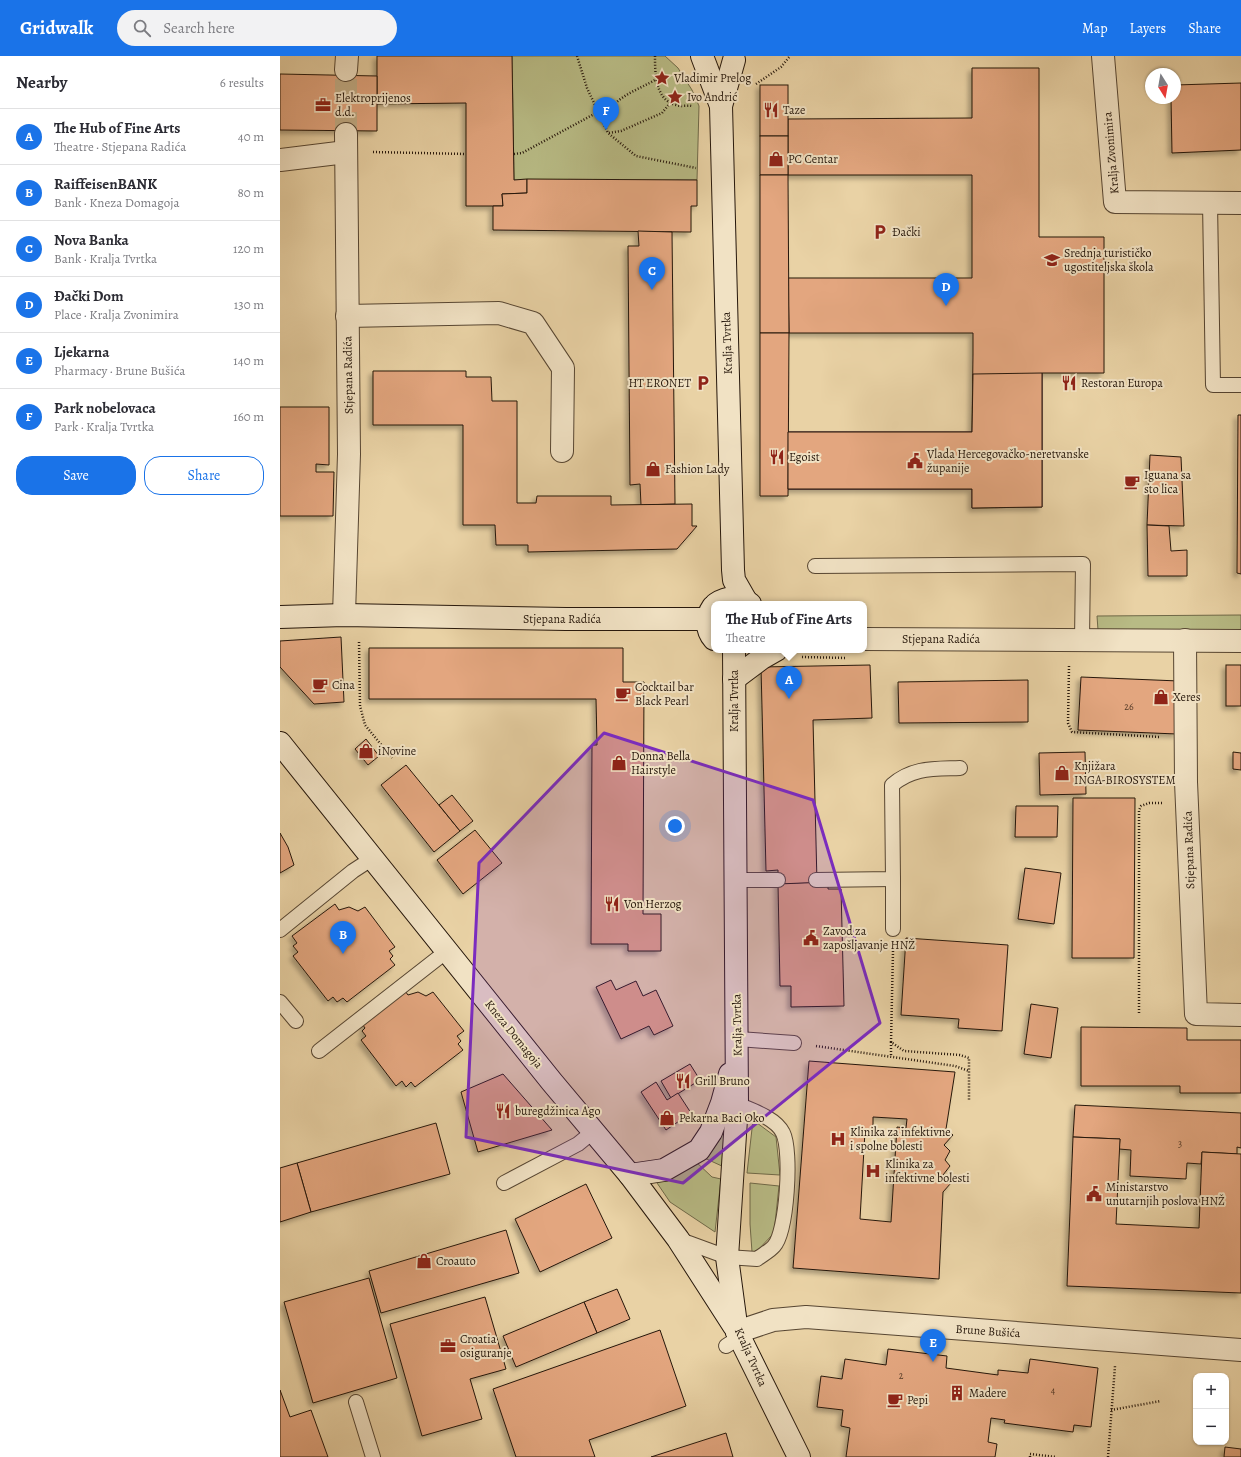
<!DOCTYPE html>
<html lang="en">
<head>
<meta charset="utf-8">
<style>
  body { margin:0; font-family:Alegreya,serif; background:#f2f2f3; color:#2b2b33 }
  .controls { position:absolute; right:12px; bottom:12px; display:grid; overflow:hidden; border-radius:8px; box-shadow:0 1px 3px #0004 }
  .controls button { width:36px; height:36px; display:grid; place-items:center; padding:0; border:0; border-bottom:1px solid #e1e1e2; background:#fff; color:#2b2b33; font:20px sans-serif }
  .compass { position:absolute; left:865px; top:12px; width:36px; height:36px; border-radius:50%; background:#fff; box-shadow:0 1px 3px #0004; rotate:169deg }
  .you { position:absolute; left:395px; top:770px; width:14px; height:14px; margin:-10px; border:3px solid #fff; border-radius:50%; background:#1a73e8; box-shadow:0 0 0 6px #1a73e833 }
  .badge { display:grid; place-items:center; width:26px; height:26px; border-radius:50%; background:#1a73e8; color:#fff; font-size:13px; font-weight:700 }
  .pin { position:absolute; translate:-50% -33px; filter:drop-shadow(0 1px 2px #0008) }
  .pin::after { content:''; position:absolute; top:21px; width:14px; height:12px; background:inherit; clip-path:polygon(0 0,100% 0,50% 100%) }
  .popup { position:absolute; left:431px; top:545px; width:156px; height:52px; box-sizing:border-box; display:grid; place-content:center; border-radius:8px; background:#fff; filter:drop-shadow(0 1px 3px #0005); font-size:13px; white-space:nowrap; color:#7c7c81 }
  .popup b { font-size:15px; color:#2b2b33 }
  .popup::after { content:''; position:absolute; left:50%; top:100%; margin-left:-8px; border:8px solid transparent; border-top-color:#fff }
  .list { margin:0; padding:0; list-style:none }
  h2 { display:flex; justify-content:space-between; align-items:center; height:52px; margin:0; padding:0 16px; font-size:17px }
  h2 small { font-size:13px; font-weight:400; color:#7c7c81 }
  .list li { display:grid; grid-template-columns:26px 1fr auto; gap:12px; align-items:center; box-sizing:border-box; height:56px; padding:0 16px; border-top:1px solid #e1e1e2 }
  .list b { display:block; font-size:15px; white-space:nowrap }
  .list p { margin:0; font-size:13px; white-space:nowrap; color:#7c7c81 }
  .list em { font-size:13px; font-style:normal; color:#7c7c81 }
  .actions { display:flex; gap:8px; padding:12px 16px }
  .actions a { flex:1; padding:9px 0; border:1px solid #1a73e8; border-radius:16px; text-align:center; font-size:14px; color:#1a73e8 }
  .actions .main { background:#1a73e8; color:#fff }
  .icon { flex:none; width:22px; height:22px; fill:none; stroke:currentColor; stroke-width:2; stroke-linecap:round; stroke-linejoin:round }
  .map { position:relative; flex:none; width:961px; height:1401px; overflow:hidden }
  header { display:flex; align-items:center; gap:24px; box-sizing:border-box; height:56px; padding:0 20px; background:#1a73e8; color:#fff }
  header strong { font-size:19px }
  nav { display:flex; gap:22px; margin-inline-start:auto; font-size:14px }
  .search { width:280px; height:36px; background:#f2f2f3; display:flex; align-items:center; gap:10px; box-sizing:border-box; padding:0 14px; border-radius:22px; color:#7c7c81; font-size:15px }
  main { display:flex }
  aside { flex:1; background:#fff }
  .map>svg:first-child { display:block }
  .green { fill:#b8bb85; stroke:#6f6948 }
  .building { fill:#e3a67f; stroke:#26170b; fill-rule:evenodd; filter:url(#shadow) }
  .lines { fill:none; stroke-linecap:round; stroke-linejoin:round }
  .street-tunnel { stroke:#c2ad86; stroke-width:22; stroke-dasharray:22 11; stroke-linecap:butt }
  .lane-casing { stroke:#574632; stroke-width:16 }
  .street-casing { stroke:#574632; stroke-width:24 }
  .secondary-casing { stroke:#26170b; stroke-width:24 }
  .path { stroke:#26170b; stroke-width:2.5; stroke-dasharray:1 2; stroke-linecap:butt }
  .lane { stroke:#f1e2c4; stroke-width:14 }
  .street { stroke:#f1e2c4; stroke-width:22 }
  .secondary { stroke:#f1e2c4; stroke-width:22 }
  .marked { fill:#7b2cbf; fill-opacity:0.2; stroke:#7b2cbf; stroke-width:3; stroke-linejoin:round }
  .labels { text-anchor:middle; dominant-baseline:central; stroke-width:4; stroke-linejoin:round; paint-order:stroke }
  .number-label { font-size:10px; fill:#553b28 }
  .poi-label { font-size:12px; fill:#26170b; stroke:#f1e2c4; text-anchor:start }
  .street-label { font-size:12px; fill:#26170b; stroke:#f1e2c4 }
</style>
</head>
<body>
<header>
<strong>Gridwalk</strong>
<div class="search"><svg class="icon" aria-label="search" viewBox="0 0 24 24"><circle cx="10" cy="10" r="6"/><path d="M15 15l6 6"/></svg>Search here</div>
<nav><a>Map</a><a>Layers</a><a>Share</a></nav>
</header>
<main>
<aside>
<h2>Nearby<small>6 results</small></h2>
<ul class="list">
<li><span class="badge">A</span><div><b>The Hub of Fine Arts</b><p>Theatre · Stjepana Radića</p></div><em>40 m</em></li>
<li><span class="badge">B</span><div><b>RaiffeisenBANK</b><p>Bank · Kneza Domagoja</p></div><em>80 m</em></li>
<li><span class="badge">C</span><div><b>Nova Banka</b><p>Bank · Kralja Tvrtka</p></div><em>120 m</em></li>
<li><span class="badge">D</span><div><b>Đački Dom</b><p>Place · Kralja Zvonimira</p></div><em>130 m</em></li>
<li><span class="badge">E</span><div><b>Ljekarna</b><p>Pharmacy · Brune Bušića</p></div><em>140 m</em></li>
<li><span class="badge">F</span><div><b>Park nobelovaca</b><p>Park · Kralja Tvrtka</p></div><em>160 m</em></li>
</ul>
<div class="actions"><a class="main">Save</a><a>Share</a></div>
</aside>
<div class="map">
<svg width="961" height="1401" viewBox="0 0 961 1401">
  <defs>
    <filter id="shadow"><feDropShadow dx="-3.5" dy="3.5" stdDeviation="2" flood-color="#0004"/></filter>
  </defs>
  <rect width="100%" height="100%" fill="#e9d2a5"/>
  <filter id="stains"><feTurbulence type="fractalNoise" baseFrequency=".005" numOctaves="4"/><feColorMatrix values="0 0 0 0 .2 0 0 0 0 .09 0 0 0 0 .02 0 0 0 .5 -.17"/></filter>
  <radialGradient id="worn" r=".72"><stop offset=".6" stop-color="#630" stop-opacity="0"/><stop offset="1" stop-color="#630" stop-opacity=".3"/></radialGradient>
  <g class="green">
    <path d="M232,0H385L398,12L412,34L419,50L417,124H234Z"/>
    <path d="M961,559V574H818L817,560Z"/>
    <path d="M446,1063L444,1111L420,1100Z"/>
    <path d="M473,1064L496,1081L500,1119L467,1117Z"/>
    <path d="M414,1104L432,1121L441,1123L435,1176L390,1146L375,1124Z"/>
    <path d="M470,1127L499,1130L494,1177L477,1195L472,1196L470,1168Z"/>
  </g>
  <g class="building">
    <path d="M97,0H232L234,124L247,123V137L222,138L223,150H186V47L97,48Z"/>
    <path d="M692,12H759V181H824V317H762V451L692,452V433H508V376H692L693,298V277H509L508,222H692V119H508V63L692,62Z"/>
    <path d="M0,18L97,20V75L0,74Z"/>
    <path d="M961,27V94L892,97L891,42H895V29Z"/>
    <rect x="480" y="29" width="28" height="51"/>
    <rect x="480" y="80" width="28" height="39"/>
    <path d="M480,119H508L509,277H480Z"/>
    <path d="M247,123L417,124V150H411V176L213,174V150H223L222,138L247,137Z"/>
    <path d="M358,175L392,176L395,448L361,449L360,428L350,429L348,190H359Z"/>
    <path d="M480,277H509L508,440H480Z"/>
    <path d="M93,315H186V321H211L212,345H237V447H256L257,440H331V449L412,448V470H417L397,493L248,496V489H216L215,469H183V369H93Z"/>
    <path d="M762,317V451L692,452V433H508V376H692L693,318Z"/>
    <path d="M0,351H49V409L36,408V416H54L53,460H0Z"/>
    <path d="M958,359H961V518L957,517Z"/>
    <path d="M870,399L901,401L904,470L867,469Z"/>
    <path d="M867,469L889,470L891,495L907,494V520H868Z"/>
    <path d="M61,581L64,646L34,648L0,611V585Z"/>
    <path d="M89,592H343V626H364L363,858H381V895H348V888H311L312,689H317L316,643H89Z"/>
    <path d="M590,609L592,662L533,664L537,827L498,828V814L486,815L481,611Z"/>
    <rect x="946" y="609" width="15" height="41"/>
    <path d="M801,621L899,625L897,678L798,674Z"/>
    <path d="M748,624V666L619,667L618,626Z"/>
    <path d="M86,683L99,700L88,709L75,693Z"/>
    <path d="M805,696L806,738L760,739L759,697Z"/>
    <path d="M953,696L961,697V714L953,713Z"/>
    <path d="M126,709L180,775L154,796L101,729Z"/>
    <path d="M172,739L193,765L180,775L159,749Z"/>
    <path d="M793,742H855L854,902H792Z"/>
    <path d="M736,750H778L777,781H735Z"/>
    <path d="M195,774L222,807L183,838L157,804Z"/>
    <path d="M0,777L8,791L14,809L0,817Z"/>
    <path d="M745,812L781,817L774,868L738,863Z"/>
    <path d="M548,826V833H561L564,950L511,951V930H500L498,828Z"/>
    <path d="M55,848L59,854L69,851L78,855L85,851L115,891L109,895L113,900L110,903L115,909L67,946L63,942L57,946L53,941L48,945L13,900L18,896L13,890L17,887L12,880Z"/>
    <path d="M626,882L728,889L722,975L678,972L679,963L621,959Z"/>
    <path d="M331,924L336,934L356,925L363,940L376,934L393,970L374,979L369,970L341,983L316,931Z"/>
    <path d="M123,932L128,939L138,936L146,940L153,936L184,975L177,980L181,985L178,988L183,994L135,1031L131,1026L126,1031L122,1025L116,1030L81,984L86,980L82,975L85,972L80,965Z"/>
    <path d="M751,948L778,952L771,1002L744,998Z"/>
    <path d="M801,971L907,972V984H961V1037H900V1030H801Z"/>
    <path d="M529,1005L675,1016L666,1073L673,1079L664,1089L670,1095L665,1104L670,1110L663,1119L671,1127L663,1136L659,1223L513,1212ZM593,1061L627,1063L626,1072L617,1071L611,1166L580,1163L585,1075H593Z"/>
    <path d="M410,1008L420,1024L391,1042L381,1025Z"/>
    <path d="M223,1018L272,1074L198,1096L181,1036Z"/>
    <path d="M376,1026L387,1044L398,1037L411,1057L386,1074L361,1036Z"/>
    <path d="M795,1049L961,1057V1092L957,1091V1098L922,1096L921,1108L907,1107L906,1123L850,1120L851,1094L839,1093L840,1083L793,1081Z"/>
    <path d="M156,1067L170,1118L31,1156L17,1107Z"/>
    <path d="M793,1081L840,1083L836,1168L919,1172L922,1096L961,1098V1237L787,1230Z"/>
    <path d="M17,1107L31,1156L0,1166V1112Z"/>
    <path d="M306,1128L332,1182L260,1216L235,1163Z"/>
    <path d="M226,1174L239,1217L101,1257L89,1215Z"/>
    <path d="M89,1222L117,1322L33,1347L4,1246Z"/>
    <path d="M337,1233L350,1263L317,1277L304,1246Z"/>
    <path d="M205,1241L226,1313L190,1323L202,1363L142,1380L110,1268Z"/>
    <path d="M304,1246L317,1277L236,1311L223,1280Z"/>
    <path d="M380,1274L406,1350L309,1384L315,1401H236L213,1333Z"/>
    <path d="M608,1293L667,1300L666,1312L718,1319V1314L748,1317L750,1303L818,1312L811,1371L794,1369L793,1376L724,1367L725,1364L711,1362L708,1386L717,1388L715,1401H566L570,1372L561,1370L563,1354L537,1351L541,1320L562,1323L565,1303L606,1309Z"/>
    <path d="M0,1334L10,1361L31,1354L48,1401H0Z"/>
    <path d="M446,1377L453,1401H371Z"/>
    <path d="M945,1391L961,1393V1401H944Z"/>
  </g>
  <g class="lines">
    <path class="street-tunnel" d="M66,78V14"/>
    <defs>
      <g id="lane">
        <path d="M930,146L933,329H961"/>
        <path d="M535,510L803,508L802,584"/>
        <path d="M613,823V873"/>
        <path d="M456,824H498"/>
        <path d="M536,824L613,823L612,729C633,711 654,713 680,712"/>
        <path d="M0,874L73,815L93,802"/>
        <path d="M0,946L16,965"/>
        <path d="M458,983L514,987"/>
        <path d="M39,995L167,895"/>
        <path d="M224,1127L298,1088L314,1075"/>
        <path d="M398,1183L447,1201L477,1203C482,1199 490,1195 494,1190C507,1176 512,1095 503,1077C496,1062 471,1054 457,1048"/>
        <path d="M446,1290L460,1281"/>
        <path d="M76,1346L93,1401"/>
      </g>
      <g id="street">
        <path d="M823,0L835,146L961,147"/>
        <path d="M66,14L67,0"/>
        <path d="M0,104L66,96"/>
        <path d="M67,260L219,257L253,267L283,312L282,395"/>
        <path d="M64,559L69,398L66,78"/>
        <path d="M584,583L961,585"/>
        <path d="M905,584L906,726L916,958L961,959"/>
        <path d="M457,1276L493,1264L526,1261L961,1294"/>
      </g>
      <g id="secondary">
        <path d="M422,0L441,50"/>
        <path d="M454,4L441,50L453,514L454,524L466,545"/>
        <path d="M436,548C447,541 459,539 470,548"/>
        <path d="M433,551C426,561 426,574 434,583"/>
        <path d="M0,561L64,559L286,563H428"/>
        <path d="M454,594L457,1048L447,1201L457,1276L519,1401"/>
        <path d="M454,623L482,602L496,594"/>
        <path d="M0,687L272,1026L350,1119L398,1183L454,1270"/>
        <path d="M350,1119L384,1114L419,1094L431,1076L442,1047L450,1018"/>
      </g>
    </defs>
    <use href="#lane" class="lane-casing"/>
    <use href="#street" class="street-casing"/>
    <use href="#secondary" class="secondary-casing"/>
    <g class="path">
      <path d="M297,0L307,32L328,77L356,100L416,112"/>
      <path d="M375,0C375,17 375,44 396,49C401,51 407,49 412,50"/>
      <path d="M476,28L501,11L510,0"/>
      <path d="M326,69C325,44 356,35 375,24"/>
      <path d="M329,77L341,75L382,57L391,46"/>
      <path d="M93,96L186,98"/>
      <path d="M234,98L242,97L318,56"/>
      <path d="M79,586L80,650L85,669L112,702"/>
      <path d="M522,601L567,602"/>
      <path d="M789,610L788,667L792,676L880,681"/>
      <path d="M613,895L611,986L624,995L680,999L689,1002V1045"/>
      <path d="M859,957V754L861,750L869,747H882"/>
      <path d="M611,986V1001"/>
      <path d="M536,990L675,1010L689,1015"/>
      <path d="M831,1354L881,1345"/>
      <path d="M750,1401V1398L776,1401"/>
      <path d="M828,1401L835,1310"/>
    </g>
    <use href="#lane" class="lane"/>
    <use href="#street" class="street"/>
    <use href="#secondary" class="secondary"/>
  </g>
  <path class="marked" d="M324,677L533,744L600,967L403,1127L186,1081L199,807Z"/>
  <defs>
    <symbol id="sight-bare" viewBox="-9 -9 18 18"><path d="M0-6L1.8-2.2L6-1.7L2.9 1.2L3.7 5.4L0 3.3L-3.7 5.4L-2.9 1.2L-6-1.7L-1.8-2.2Z" fill="#8f2418" stroke="#f1e2c4" stroke-width="2.5" paint-order="stroke"/></symbol>
    <symbol id="office-bare" viewBox="-9 -9 18 18"><path d="M-6-3h4V-5.5h4V-3h4V5H-6ZM-1-4.5V-3h2v-1.5ZM-6 0V1H6V0Z" fill="#8f2418" stroke="#f1e2c4" stroke-width="2.5" paint-order="stroke"/></symbol>
    <symbol id="restaurant-bare" viewBox="-9 -9 18 18"><path d="M-5-6h1v4h1v-4h1v4h1v-4h1v5L-1.5 .5V6h-2V.5L-5-1ZM5-6V6H3V1.5H1.5Q1.5-4 5-6Z" fill="#8f2418" stroke="#f1e2c4" stroke-width="2.5" paint-order="stroke"/></symbol>
    <symbol id="shop-bare" viewBox="-9 -9 18 18"><path d="M-5-2.5h2.3a2.7 3.5 0 0 1 5.4 0H5L5.5 6h-11ZM-1.5-2.5h3a1.5 2.3 0 0 0-3 0Z" fill="#8f2418" stroke="#f1e2c4" stroke-width="2.5" paint-order="stroke"/></symbol>
    <symbol id="parking-bare" viewBox="-9 -9 18 18"><path d="M-3.5-5.5H1a3.5 3.5 0 0 1 0 7H-1V5.5H-3.5ZM-1-3.4V-.6H.8a1.4 1.4 0 0 0 0-2.8Z" fill="#8f2418" stroke="#f1e2c4" stroke-width="2.5" paint-order="stroke"/></symbol>
    <symbol id="school-bare" viewBox="-9 -9 18 18"><path d="M0-5L7-2L0 1L-7-2ZM-4 1L0 2.5L4 1V4Q0 6-4 4Z" fill="#8f2418" stroke="#f1e2c4" stroke-width="2.5" paint-order="stroke"/></symbol>
    <symbol id="civic-bare" viewBox="-9 -9 18 18"><path d="M-.6-6.5H3V-4.5H.6V-3L4-1V1h2V6H-6V1h2V-1L-.6-3ZM-1.2 2.5V6h2.4V2.5Z" fill="#8f2418" stroke="#f1e2c4" stroke-width="2.5" paint-order="stroke"/></symbol>
    <symbol id="cafe-bare" viewBox="-9 -9 18 18"><path d="M-5.5-4.5H6V0H3Q3 3.5 0 3.5H-2.5Q-5.5 3.5-5.5 0ZM3-3.2v2h1.7v-2ZM-6 4.5H4V6H-6Z" fill="#8f2418" stroke="#f1e2c4" stroke-width="2.5" paint-order="stroke"/></symbol>
    <symbol id="hospital-bare" viewBox="-9 -9 18 18"><path d="M-5-5h3v3.5h4V-5h3V5h-3V1.5h-4V5h-3Z" fill="#8f2418" stroke="#f1e2c4" stroke-width="2.5" paint-order="stroke"/></symbol>
    <symbol id="building-bare" viewBox="-9 -9 18 18"><path d="M-4-6H4V6H1V3H-1V6H-4ZM-2.5-4.3h1.7v1.8h-1.7ZM.8-4.3h1.7v1.8H.8ZM-2.5-1h1.7V.8h-1.7ZM.8-1h1.7V.8H.8Z" fill="#8f2418" stroke="#f1e2c4" stroke-width="2.5" paint-order="stroke"/></symbol>
  </defs>
  <g fill-rule="evenodd">
    <use href="#sight-bare" x="371" y="11" width="22" height="22"/>
    <use href="#sight-bare" x="384" y="30" width="22" height="22"/>
    <use href="#office-bare" x="32" y="38" width="22" height="22"/>
    <use href="#restaurant-bare" x="480" y="43" width="22" height="22"/>
    <use href="#shop-bare" x="485" y="92" width="22" height="22"/>
    <use href="#parking-bare" x="589" y="165" width="22" height="22"/>
    <use href="#school-bare" x="761" y="193" width="22" height="22"/>
    <use href="#parking-bare" x="412" y="316" width="22" height="22"/>
    <use href="#restaurant-bare" x="778" y="316" width="22" height="22"/>
    <use href="#restaurant-bare" x="486" y="390" width="22" height="22"/>
    <use href="#civic-bare" x="624" y="394" width="22" height="22"/>
    <use href="#shop-bare" x="362" y="402" width="22" height="22"/>
    <use href="#cafe-bare" x="841" y="415" width="22" height="22"/>
    <use href="#cafe-bare" x="29" y="618" width="22" height="22"/>
    <use href="#cafe-bare" x="332" y="627" width="22" height="22"/>
    <use href="#shop-bare" x="870" y="630" width="22" height="22"/>
    <use href="#shop-bare" x="75" y="684" width="22" height="22"/>
    <use href="#shop-bare" x="328" y="696" width="22" height="22"/>
    <use href="#shop-bare" x="771" y="706" width="22" height="22"/>
    <use href="#restaurant-bare" x="321" y="837" width="22" height="22"/>
    <use href="#civic-bare" x="520" y="871" width="22" height="22"/>
    <use href="#restaurant-bare" x="392" y="1014" width="22" height="22"/>
    <use href="#restaurant-bare" x="212" y="1044" width="22" height="22"/>
    <use href="#shop-bare" x="376" y="1051" width="22" height="22"/>
    <use href="#hospital-bare" x="547" y="1072" width="22" height="22"/>
    <use href="#hospital-bare" x="582" y="1104" width="22" height="22"/>
    <use href="#civic-bare" x="803" y="1127" width="22" height="22"/>
    <use href="#shop-bare" x="133" y="1194" width="22" height="22"/>
    <use href="#office-bare" x="157" y="1279" width="22" height="22"/>
    <use href="#building-bare" x="666" y="1326" width="22" height="22"/>
    <use href="#cafe-bare" x="604" y="1333" width="22" height="22"/>
  </g>
  <g class="labels">
    <g class="number-label">
      <text x="849" y="650">26</text>
      <text x="900" y="1087">3</text>
      <text x="621" y="1319">2</text>
      <text x="773" y="1334">4</text>
    </g>
    <g class="poi-label">
      <text x="394" y="22">Vladimir Prelog</text>
      <text x="407" y="41">Ivo Andrić</text>
      <text x="55" y="42">Elektroprijenos<tspan x="55" dy="14">d.d.</tspan></text>
      <text x="503" y="54">Taze</text>
      <text x="508" y="103">PC Centar</text>
      <text x="612" y="176">Đački</text>
      <text x="784" y="197">Srednja turističko<tspan x="784" dy="14">ugostiteljska škola</tspan></text>
      <text x="411" y="327" text-anchor="end">HT ERONET</text>
      <text x="801" y="327">Restoran Europa</text>
      <text x="647" y="398">Vlada Hercegovačko-neretvanske<tspan x="647" dy="14">županije</tspan></text>
      <text x="509" y="401">Egoist</text>
      <text x="385" y="413">Fashion Lady</text>
      <text x="864" y="419">Iguana sa<tspan x="864" dy="14">sto lica</tspan></text>
      <text x="52" y="629">Cina</text>
      <text x="355" y="631">Cocktail bar<tspan x="355" dy="14">Black Pearl</tspan></text>
      <text x="893" y="641">Xeres</text>
      <text x="98" y="695">iNovine</text>
      <text x="351" y="700">Donna Bella<tspan x="351" dy="14">Hairstyle</tspan></text>
      <text x="794" y="710">Knjižara<tspan x="794" dy="14">INGA-BIROSYSTEM</tspan></text>
      <text x="344" y="848">Von Herzog</text>
      <text x="543" y="875">Zavod za<tspan x="543" dy="14">zapošljavanje HNŽ</tspan></text>
      <text x="415" y="1025">Grill Bruno</text>
      <text x="235" y="1055">buregdžinica Ago</text>
      <text x="399" y="1062">Pekarna Baci Oko</text>
      <text x="570" y="1076">Klinika za infektivne<tspan x="570" dy="14">i spolne bolesti</tspan></text>
      <text x="605" y="1108">Klinika za<tspan x="605" dy="14">infektivne bolesti</tspan></text>
      <text x="826" y="1131">Ministarstvo<tspan x="826" dy="14">unutarnjih poslova HNŽ</tspan></text>
      <text x="156" y="1205">Croauto</text>
      <text x="180" y="1283">Croatia<tspan x="180" dy="14">osiguranje</tspan></text>
      <text x="689" y="1337">Madere</text>
      <text x="627" y="1344">Pepi</text>
    </g>
    <g class="street-label">
      <text transform="translate(831 97) rotate(-95)">Kralja Zvonimira</text>
      <text transform="translate(447 287) rotate(-92)">Kralja Tvrtka</text>
      <text transform="translate(68 319) rotate(-91)">Stjepana Radića</text>
      <text x="282" y="563">Stjepana Radića</text>
      <text x="661" y="583">Stjepana Radića</text>
      <text transform="translate(454 645) rotate(-90)">Kralja Tvrtka</text>
      <text transform="translate(909 794) rotate(-92)">Stjepana Radića</text>
      <text transform="translate(457 969) rotate(-91)">Kralja Tvrtka</text>
      <text transform="translate(234 978) rotate(51)">Kneza Domagoja</text>
      <text transform="translate(708 1275) rotate(4)">Brune Bušića</text>
      <text transform="translate(471 1301) rotate(66)">Kralja Tvrtka</text>
    </g>
  </g>
  <rect width="100%" height="100%" filter="url(#stains)"/>
  <rect width="100%" height="100%" fill="url(#worn)"/>
</svg>
<div class="controls">
<button>+</button>
<button>−</button>
</div>
<svg class="compass" viewBox="-18 -18 36 36"><path d="M0-13l5 13h-10z" fill="#e53935"/><path d="M0 13l5-13h-10z" fill="#7c7c81"/></svg>
<div class="you"></div>
<div class="pin badge" style="left:509px;top:643px">A</div>
<div class="popup"><b>The Hub of Fine Arts</b>Theatre</div>
<div class="pin badge" style="left:63px;top:898px">B</div>
<div class="pin badge" style="left:372px;top:234px">C</div>
<div class="pin badge" style="left:666px;top:250px">D</div>
<div class="pin badge" style="left:653px;top:1306px">E</div>
<div class="pin badge" style="left:326px;top:74px">F</div>
</div>
</main>
</body>
</html>
